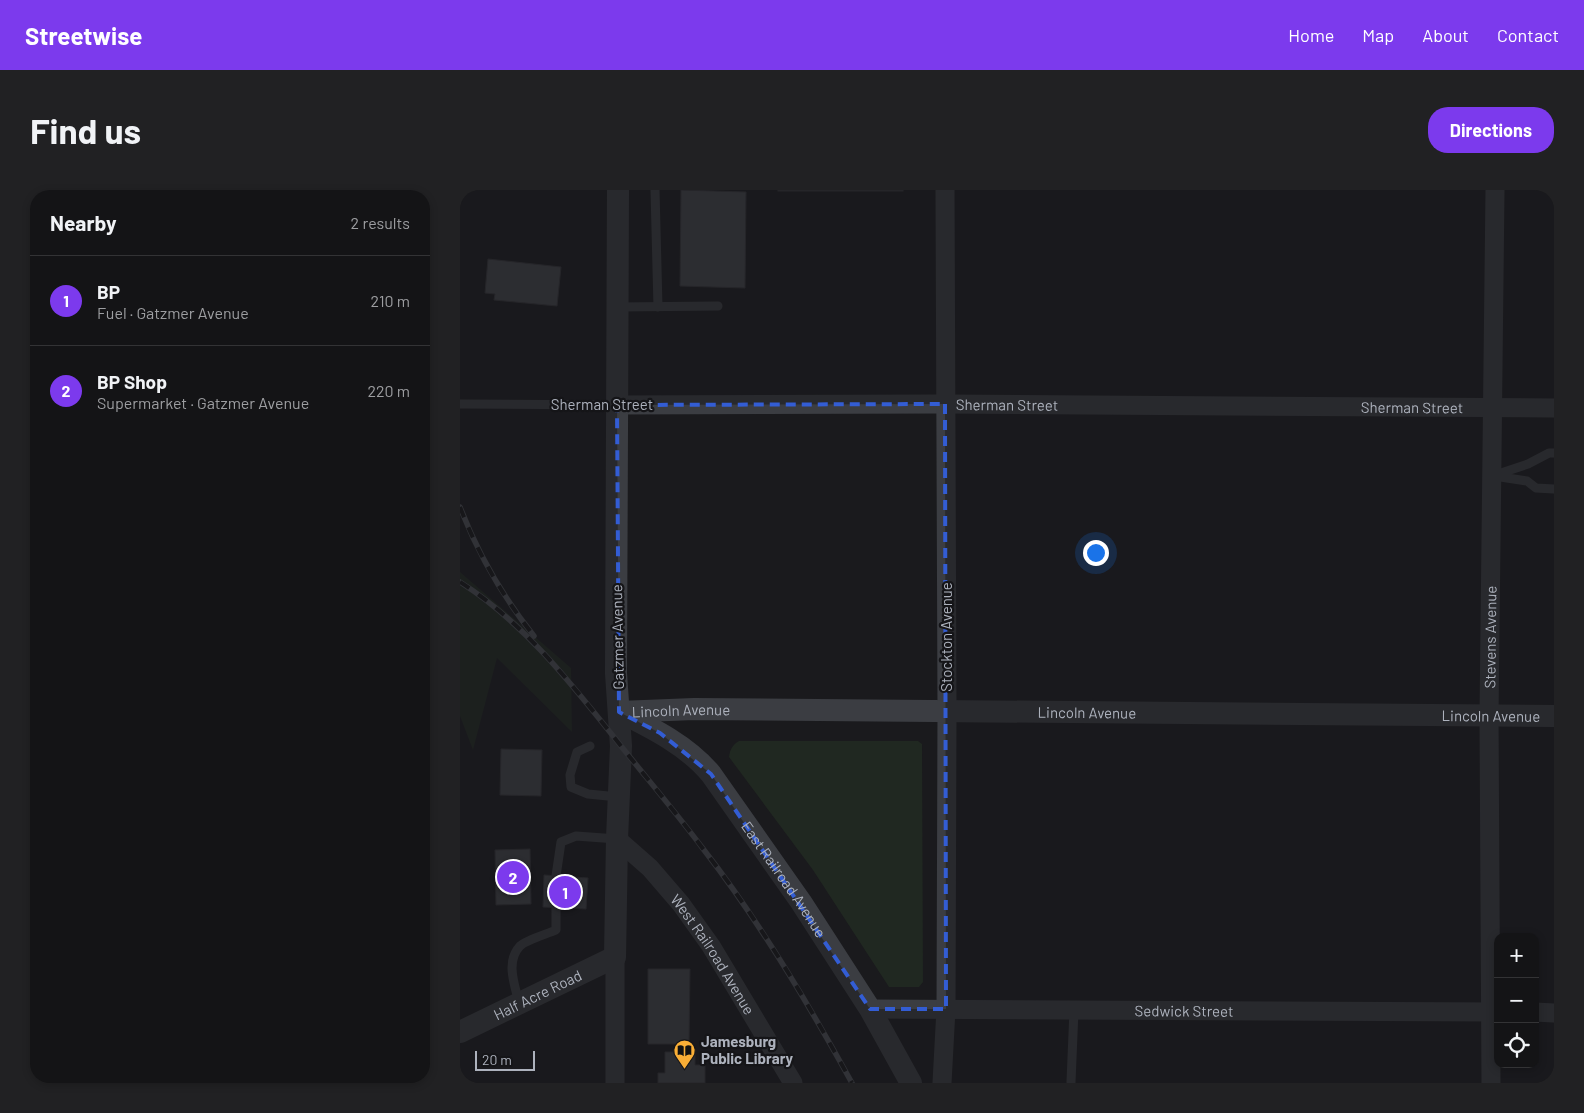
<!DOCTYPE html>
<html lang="en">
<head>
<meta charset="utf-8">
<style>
  body { margin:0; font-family:Barlow,sans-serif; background:#212123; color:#f1f3f6 }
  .controls { position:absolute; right:15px; bottom:15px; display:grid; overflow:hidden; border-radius:10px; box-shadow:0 2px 8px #0003 }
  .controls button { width:45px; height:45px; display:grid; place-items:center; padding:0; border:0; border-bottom:1px solid #333335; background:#141416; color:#f1f3f6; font:25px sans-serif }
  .scale { position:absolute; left:15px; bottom:12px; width:60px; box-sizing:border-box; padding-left:5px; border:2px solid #adb2bd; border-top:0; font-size:14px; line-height:18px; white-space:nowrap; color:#adb2bd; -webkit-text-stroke:4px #151518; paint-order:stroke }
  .you { position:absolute; left:635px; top:362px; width:18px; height:18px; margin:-12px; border:4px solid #fff; border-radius:50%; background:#1a73e8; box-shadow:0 0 0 8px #1a73e833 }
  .badge { display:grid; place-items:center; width:32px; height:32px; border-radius:50%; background:#7c3aed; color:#fff; font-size:16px; font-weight:700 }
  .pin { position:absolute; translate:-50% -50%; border:2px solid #fff; box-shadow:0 1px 5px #0006 }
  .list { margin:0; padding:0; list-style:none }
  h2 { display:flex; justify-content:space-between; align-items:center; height:65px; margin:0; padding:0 20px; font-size:21px }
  h2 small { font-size:16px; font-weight:400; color:#9d9ea1 }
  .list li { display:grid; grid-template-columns:32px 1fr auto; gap:15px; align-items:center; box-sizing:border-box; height:90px; padding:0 20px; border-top:1px solid #333335 }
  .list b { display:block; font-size:19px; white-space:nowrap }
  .list p { margin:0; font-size:16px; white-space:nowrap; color:#9d9ea1 }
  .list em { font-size:16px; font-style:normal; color:#9d9ea1 }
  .icon { flex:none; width:28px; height:28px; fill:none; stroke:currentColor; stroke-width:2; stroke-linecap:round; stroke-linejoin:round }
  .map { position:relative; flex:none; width:1094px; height:893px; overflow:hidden; border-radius:20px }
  header { display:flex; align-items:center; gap:30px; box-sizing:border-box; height:70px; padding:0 25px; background:#7c3aed; color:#fff }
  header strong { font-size:24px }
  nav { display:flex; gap:28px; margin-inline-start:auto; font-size:18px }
  .intro { display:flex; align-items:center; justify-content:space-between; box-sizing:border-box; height:120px; padding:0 30px }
  h1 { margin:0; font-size:35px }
  .button { padding:12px 22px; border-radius:20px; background:#7c3aed; color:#fff; font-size:18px; font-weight:700 }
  main { display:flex; gap:30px; padding:0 30px }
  aside { flex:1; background:#141416; border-radius:20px; box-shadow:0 2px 8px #0003 }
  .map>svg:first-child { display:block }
  .green { fill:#202821 }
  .building { fill:#44454a; stroke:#343439 }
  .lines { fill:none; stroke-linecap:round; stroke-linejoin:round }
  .service { stroke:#3b3d42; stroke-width:9 }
  .minor { stroke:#3b3d42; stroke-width:19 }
  .tertiary { stroke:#3b3d42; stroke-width:22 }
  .rail-casing { stroke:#4e5157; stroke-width:5.5 }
  .rail { stroke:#151518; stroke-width:4; stroke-dasharray:11; stroke-linecap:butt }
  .marked { fill:none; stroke:#335dd4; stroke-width:4; stroke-dasharray:10 6; stroke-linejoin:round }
  .labels { text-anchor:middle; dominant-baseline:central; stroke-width:4.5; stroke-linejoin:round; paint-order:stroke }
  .street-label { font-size:15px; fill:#adb2bd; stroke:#151518 }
  .poi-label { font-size:15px; font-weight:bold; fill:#adb2bd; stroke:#151518; text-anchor:start }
</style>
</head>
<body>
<header>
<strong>Streetwise</strong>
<nav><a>Home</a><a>Map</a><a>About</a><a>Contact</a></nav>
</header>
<div class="intro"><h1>Find us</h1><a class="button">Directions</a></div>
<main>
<aside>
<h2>Nearby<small>2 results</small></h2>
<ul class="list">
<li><span class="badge">1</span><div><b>BP</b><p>Fuel · Gatzmer Avenue</p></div><em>210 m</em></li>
<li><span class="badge">2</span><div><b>BP Shop</b><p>Supermarket · Gatzmer Avenue</p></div><em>220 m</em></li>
</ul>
</aside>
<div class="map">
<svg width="1094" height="893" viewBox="0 0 1094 893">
  <rect width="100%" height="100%" fill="#1a1a1d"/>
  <g class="green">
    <path d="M0,382L111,478L112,542L37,468L13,560L0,526Z"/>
    <path d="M279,551H458L462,554L463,792L459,797H429L353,680L269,567C270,560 272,555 279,551Z"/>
  </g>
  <g class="building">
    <path d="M221,0L286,2L285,98L220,96Z"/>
    <rect x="318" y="0" width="125" height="1"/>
    <path d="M28,69L101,77L97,116L34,110L35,104L25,103Z"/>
    <path d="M41,559L82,560L81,606L40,605Z"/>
    <path d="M70,659L71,714L36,715L35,660Z"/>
    <path d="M84,685L128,688L126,719L83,717Z"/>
    <path d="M188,779H230L229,854H188Z"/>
    <path d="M205,862H235V875H245V893H198V883H205Z"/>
  </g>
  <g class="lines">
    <g class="service">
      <path d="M195,0L198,117"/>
      <path d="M158,117L258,116"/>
      <path d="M0,214L157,215"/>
      <path d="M1032,286L1068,274L1089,263H1094"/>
      <path d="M1034,286L1067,291L1076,298L1094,299"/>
      <path d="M130,556L117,562L110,585L111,597L128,604L158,607"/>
      <path d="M96,686L101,652L116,646L157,649"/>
      <path d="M59,813C55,795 45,772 60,756C66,750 87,744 96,740V717"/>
      <path d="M611,892L614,820"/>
    </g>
    <g class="minor">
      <path id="s1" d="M157,215L485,214L1094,218"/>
      <path id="s2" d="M157,649L190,678L221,714L251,756L333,893"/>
      <path d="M155,767V893"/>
      <path id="s3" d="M410,819L1038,822"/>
      <path d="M1075,822L1094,823"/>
      <path d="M482,893L486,819L487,520L485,0"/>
      <path id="s4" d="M1031,893L1029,526L1035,0"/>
    </g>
    <g class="tertiary">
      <path id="s5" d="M159,522L234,519L1094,526"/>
      <path id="s6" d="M160,522C192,538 228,556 251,584L341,712L410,819L451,893"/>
      <path id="s7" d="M0,842L155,767L157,649L161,556L156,483L158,0"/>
    </g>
    <defs>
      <g id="rail">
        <path d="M0,317C18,364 43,407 74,446"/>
        <path d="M0,392C65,433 114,497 161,556C189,591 218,625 244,660C300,732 348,813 392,893"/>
      </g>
    </defs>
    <use href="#rail" class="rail-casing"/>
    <use href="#rail" class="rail"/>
  </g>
  <path d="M0 0H1094V893H0ZM485,214L486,819H410L251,584L200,543L159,522L157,215Z" fill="#1a1a1d" fill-opacity=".55" fill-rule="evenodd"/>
  <path class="marked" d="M485,214L486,819H410L251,584L200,543L159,522L157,215Z"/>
  <defs>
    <symbol id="library-pin" viewBox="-11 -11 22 30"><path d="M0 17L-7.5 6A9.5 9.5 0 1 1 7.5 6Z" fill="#f9ae36" stroke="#151518"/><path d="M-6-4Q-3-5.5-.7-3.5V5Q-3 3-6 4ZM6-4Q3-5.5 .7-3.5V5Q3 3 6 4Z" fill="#111"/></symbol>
  </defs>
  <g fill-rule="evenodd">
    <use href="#library-pin" x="212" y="848" width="25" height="34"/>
  </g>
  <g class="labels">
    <g class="street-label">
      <text x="142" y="214">Sherman Street</text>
      <text stroke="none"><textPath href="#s1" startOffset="390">Sherman Street</textPath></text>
      <text stroke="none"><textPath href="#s1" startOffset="795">Sherman Street</textPath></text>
      <text stroke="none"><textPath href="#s4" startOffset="446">Stevens Avenue</textPath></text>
      <text transform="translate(157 447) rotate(-91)">Gatzmer Avenue</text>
      <text transform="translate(486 447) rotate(-90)">Stockton Avenue</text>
      <text stroke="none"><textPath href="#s5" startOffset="62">Lincoln Avenue</textPath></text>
      <text stroke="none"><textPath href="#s5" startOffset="468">Lincoln Avenue</textPath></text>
      <text stroke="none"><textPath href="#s5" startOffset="872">Lincoln Avenue</textPath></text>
      <text stroke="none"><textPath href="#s6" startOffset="239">East Railroad Avenue</textPath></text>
      <text stroke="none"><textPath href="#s2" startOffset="151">West Railroad Avenue</textPath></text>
      <text stroke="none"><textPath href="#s7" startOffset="86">Half Acre Road</textPath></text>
      <text stroke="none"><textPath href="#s3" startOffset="314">Sedwick Street</textPath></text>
    </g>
    <g class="poi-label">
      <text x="241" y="851">Jamesburg<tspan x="241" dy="17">Public Library</tspan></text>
    </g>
  </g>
</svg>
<div class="controls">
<button>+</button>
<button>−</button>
<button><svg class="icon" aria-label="locate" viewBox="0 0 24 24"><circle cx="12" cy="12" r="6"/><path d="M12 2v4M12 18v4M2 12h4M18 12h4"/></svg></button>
</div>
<div class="scale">20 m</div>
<div class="you"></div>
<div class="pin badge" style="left:105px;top:702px">1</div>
<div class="pin badge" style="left:53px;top:687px">2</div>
</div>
</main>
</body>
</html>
